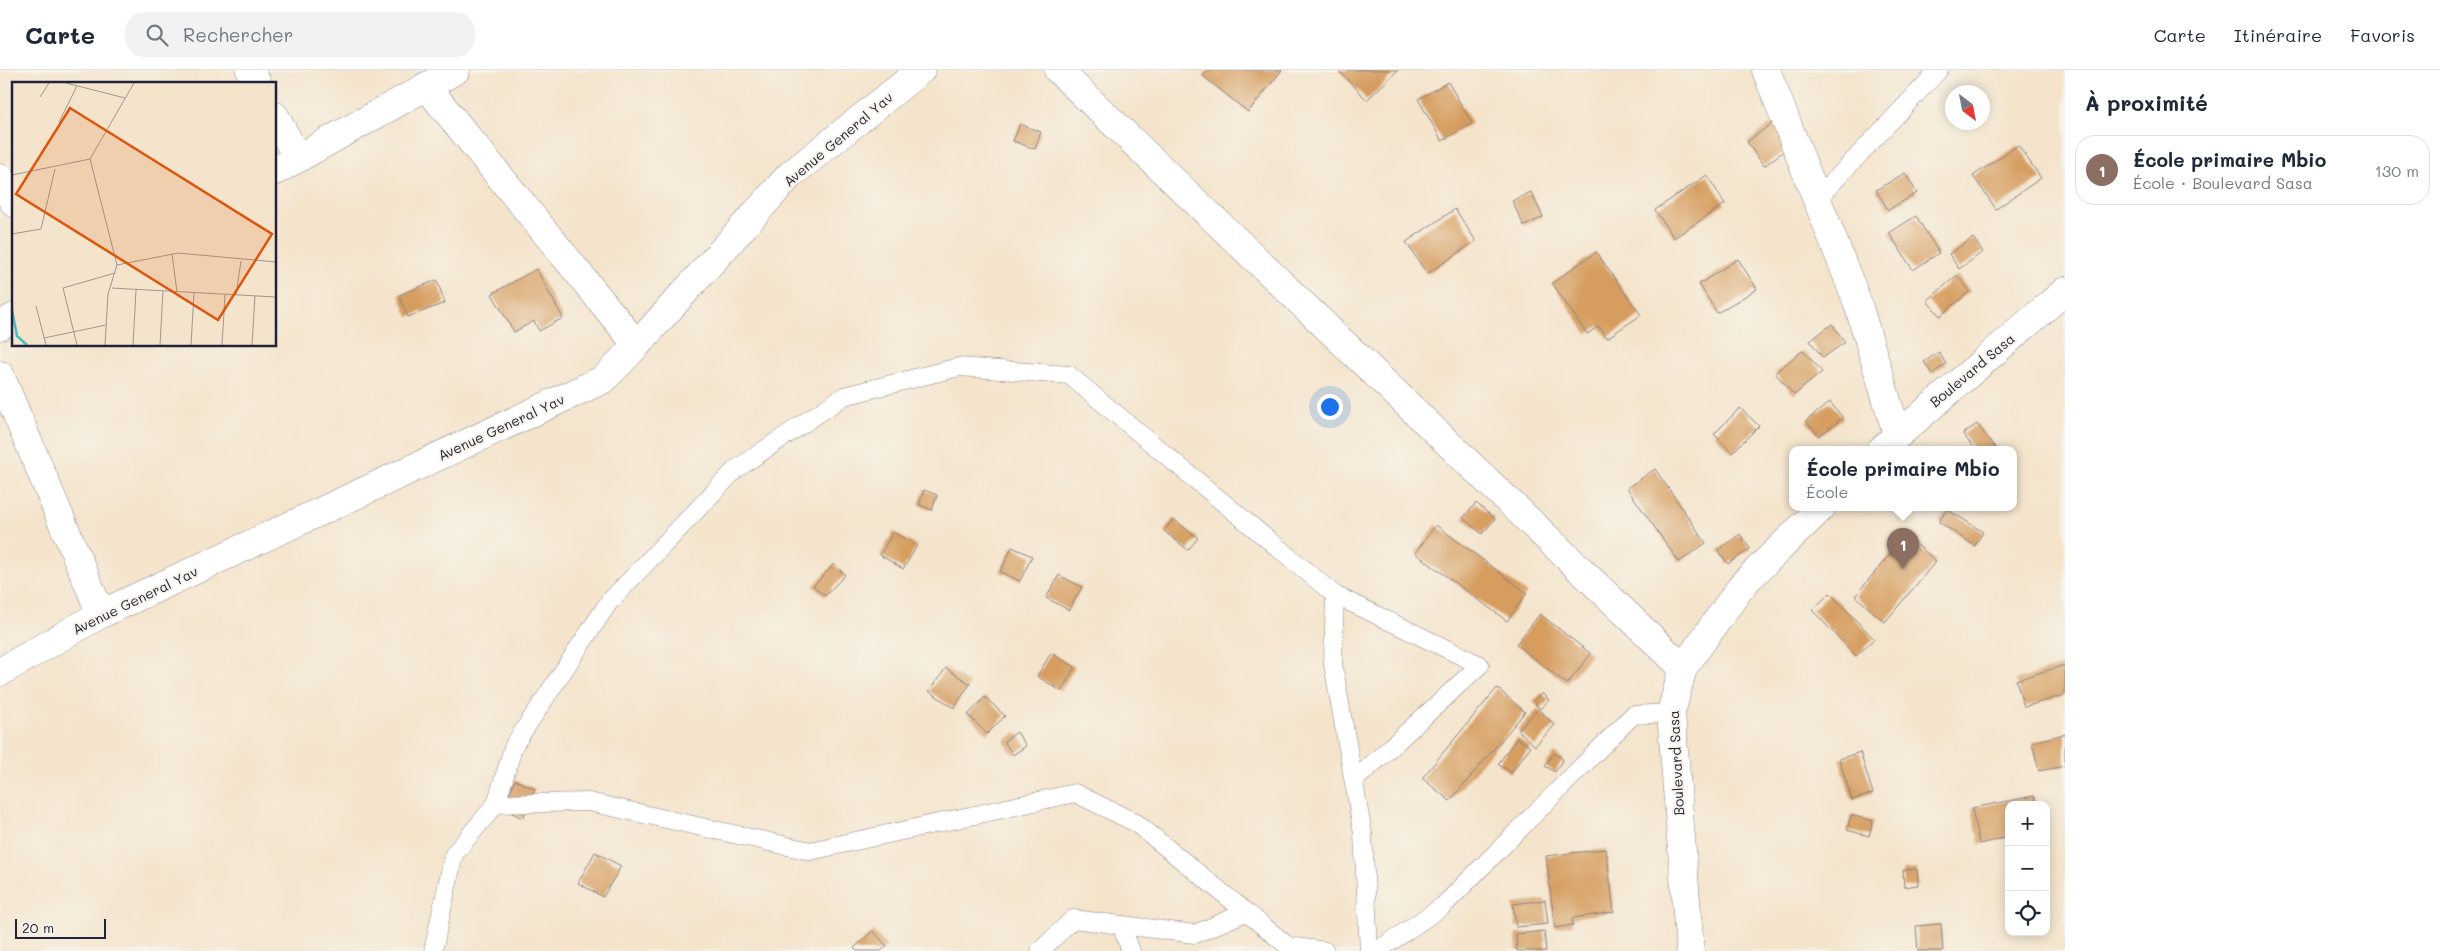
<!DOCTYPE html>
<html lang="fr">
<head>
<meta charset="utf-8">
<style>
  body { margin:0; font-family:Mali,sans-serif; background:#f2f2f3; color:#1f2937 }
  .controls { position:absolute; right:15px; bottom:15px; display:grid; overflow:hidden; border-radius:10px; box-shadow:0 2px 12px #0003 }
  .controls button { width:45px; height:45px; display:grid; place-items:center; padding:0; border:0; border-bottom:1px solid #e0e1e3; background:#fff; color:#1f2937; font:25px sans-serif }
  .compass { position:absolute; left:1945px; top:15px; width:45px; height:45px; border-radius:50%; background:#fff; box-shadow:0 2px 12px #0003; rotate:148deg }
  .scale { position:absolute; left:15px; bottom:12px; width:91px; box-sizing:border-box; padding-left:5px; border:2px solid #22223b; border-top:0; font-size:14px; line-height:18px; white-space:nowrap; color:#22223b; -webkit-text-stroke:4px #f7f3e8; paint-order:stroke }
  .you { position:absolute; left:1329px; top:336px; width:18px; height:18px; margin:-12px; border:4px solid #fff; border-radius:50%; background:#1a73e8; box-shadow:0 0 0 8px #1a73e833 }
  .badge { display:grid; place-items:center; width:32px; height:32px; border-radius:50%; background:#db2777; color:#fff; font-size:16px; font-weight:700 }
  .pin { position:absolute; translate:-50% -41px; filter:drop-shadow(0 1px 2px #0008) }
  .pin::after { content:''; position:absolute; top:26px; width:18px; height:15px; background:inherit; clip-path:polygon(0 0,100% 0,50% 100%) }
  .popup { position:absolute; left:1789px; top:376px; width:228px; height:65px; box-sizing:border-box; display:grid; place-content:center; border-radius:10px; background:#fff; filter:drop-shadow(0 1px 4px #0005); font-size:16px; white-space:nowrap; color:#747a83 }
  .popup b { font-size:19px; color:#1f2937 }
  .popup::after { content:''; position:absolute; left:50%; top:100%; margin-left:-10px; border:10px solid transparent; border-top-color:#fff }
  .list { margin:0; padding:0; list-style:none }
  h2 { display:flex; justify-content:space-between; align-items:center; height:65px; margin:0; padding:0 20px; font-size:21px }
  h2 small { font-size:16px; font-weight:400; color:#747a83 }
  .list li { display:grid; grid-template-columns:32px 1fr auto; gap:15px; align-items:center; box-sizing:border-box; height:70px; margin:0 10px 10px; padding:0 10px; border:1px solid #e0e1e3; border-radius:20px }
  .list b { display:block; font-size:19px; white-space:nowrap }
  .list p { margin:0; font-size:16px; white-space:nowrap; color:#747a83 }
  .list em { font-size:16px; font-style:normal; color:#747a83 }
  .icon { flex:none; width:28px; height:28px; fill:none; stroke:currentColor; stroke-width:2; stroke-linecap:round; stroke-linejoin:round }
  .map { position:relative; flex:none; width:2065px; height:881px; overflow:hidden }
  header { display:flex; align-items:center; gap:30px; box-sizing:border-box; height:70px; padding:0 25px; background:#fff; border-bottom:1px solid #e0e1e3 }
  header strong { font-size:24px }
  nav { display:flex; gap:28px; margin-inline-start:auto; font-size:18px }
  .search { width:350px; height:45px; background:#f2f2f3; display:flex; align-items:center; gap:12px; box-sizing:border-box; padding:0 18px; border-radius:20px; color:#747a83; font-size:19px }
  main { display:flex }
  aside { flex:1; background:#fff }
  .map>svg:first-child { display:block }
  .building { fill:#d69d5f }
  .lines { fill:none; stroke-linecap:round; stroke-linejoin:round }
  .lane-casing { stroke:#8b8384; stroke-width:19 }
  .street-casing { stroke:#8b8384; stroke-width:29 }
  .secondary-casing { stroke:#8b8384; stroke-width:29 }
  .lane { stroke:#fff; stroke-width:18 }
  .street { stroke:#fff; stroke-width:28 }
  .secondary { stroke:#fff; stroke-width:28 }
  .labels { text-anchor:middle; dominant-baseline:central; stroke-width:4; stroke-linejoin:round; paint-order:stroke }
  .street-label { font-size:14px; fill:#22223b; stroke:#f7f3e8 }
  .inset-river { fill:none; stroke:#4dbcc3; stroke-width:2.5 }
  .inset-road { fill:none; stroke:#a09692; stroke-width:1 }
  .view { fill:#de560e; fill-opacity:0.15; stroke:#de560e; stroke-width:2.5 }
  .inset-edge { fill:none; stroke:#22223b; stroke-width:2.5 }
</style>
</head>
<body>
<header>
<strong>Carte</strong>
<div class="search"><svg class="icon" aria-label="search" viewBox="0 0 24 24"><circle cx="10" cy="10" r="6"/><path d="M15 15l6 6"/></svg>Rechercher</div>
<nav><a>Carte</a><a>Itinéraire</a><a>Favoris</a></nav>
</header>
<main>
<div class="map">
<svg width="2065" height="881" viewBox="0 0 2065 881">
  <rect width="100%" height="100%" fill="#f7f3e8"/>
  <filter id="ink" filterUnits="userSpaceOnUse"><feTurbulence type="fractalNoise" baseFrequency=".02" numOctaves="2"/><feDisplacementMap in="SourceGraphic" scale="10" xChannelSelector="R" yChannelSelector="G"/><feConvolveMatrix kernelMatrix="1 2 1 2 8 2 1 2 1" color-interpolation-filters="sRGB"/></filter>
  <filter id="wash" filterUnits="userSpaceOnUse"><feTurbulence type="fractalNoise" baseFrequency=".0096" numOctaves="4" result="noise"/><feDisplacementMap in="SourceGraphic" scale="20" xChannelSelector="R" yChannelSelector="G"/><feGaussianBlur stdDeviation="1.12" result="paint"/><feColorMatrix in="noise" values="0 0 0 0 0 0 0 0 0 0 0 0 0 0 0 0 0 1.4 0 .05"/><feComposite in="paint" operator="in"/></filter>
  <g filter="url(#wash)">
    <rect width="100%" height="100%" fill="#f4e4cc"/>
    <g id="blocks">
      <g class="building">
        <path d="M1208,0H1282L1248,42L1203,6Z"/>
        <path d="M1338,0H1398L1367,30Z"/>
        <path d="M1448,12L1472,53L1442,71L1418,29Z"/>
        <path d="M1779,48L1796,72L1764,96L1747,72Z"/>
        <path d="M1020,54L1041,62L1035,79L1013,71Z"/>
        <path d="M2018,75L2041,108L1996,139L1973,106Z"/>
        <path d="M1905,103L1917,123L1888,140L1876,120Z"/>
        <path d="M1707,105L1725,134L1674,168L1655,140Z"/>
        <path d="M1531,122L1543,147L1524,156L1512,131Z"/>
        <path d="M1455,139L1476,171L1427,204L1406,172Z"/>
        <path d="M1916,146L1939,183L1913,200L1889,163Z"/>
        <path d="M1973,168L1983,182L1959,199L1949,184Z"/>
        <path d="M1596,182L1641,245L1607,268L1599,256L1587,264L1552,213Z"/>
        <path d="M1738,189L1757,219L1717,243L1699,214Z"/>
        <path d="M536,199L563,248L539,261L534,251L514,262L492,224Z"/>
        <path d="M1957,205L1970,221L1940,246L1927,231Z"/>
        <path d="M437,210L445,233L408,247L399,225Z"/>
        <path d="M1832,254L1845,272L1823,288L1810,271Z"/>
        <path d="M1803,280L1822,302L1794,325L1775,303Z"/>
        <path d="M1939,282L1946,294L1932,304L1924,292Z"/>
        <path d="M1830,332L1843,348L1819,366L1806,351Z"/>
        <path d="M1740,338L1759,356L1732,383L1714,364Z"/>
        <path d="M1977,354L1997,380H1975L1963,364Z"/>
        <path d="M1655,399L1706,473L1679,492L1627,418Z"/>
        <path d="M924,420L937,425L932,440L919,435Z"/>
        <path d="M1476,433L1495,449L1482,464L1463,448Z"/>
        <path d="M1947,439L1983,462L1975,476L1939,452Z"/>
        <path d="M1173,449L1198,468L1188,480L1164,461Z"/>
        <path d="M1436,455L1527,523L1507,551L1415,483Z"/>
        <path d="M893,462L917,476L903,499L880,485Z"/>
        <path d="M1740,464L1750,479L1728,494L1718,480Z"/>
        <path d="M1906,465L1936,491L1885,552L1855,526Z"/>
        <path d="M1012,477L1032,486L1020,511L1000,502Z"/>
        <path d="M834,494L845,505L825,526L813,516Z"/>
        <path d="M1059,505L1082,517L1069,540L1046,528Z"/>
        <path d="M1830,523L1874,569L1856,586L1812,540Z"/>
        <path d="M1540,544L1591,584L1567,614L1516,574Z"/>
        <path d="M1051,583L1075,597L1061,621L1037,606Z"/>
        <path d="M2065,595V625L2024,637L2016,610Z"/>
        <path d="M946,598L970,614L954,638L929,621Z"/>
        <path d="M1497,618L1525,642L1450,731L1422,708Z"/>
        <path d="M1542,623L1549,630L1540,639L1533,631Z"/>
        <path d="M985,627L1005,646L987,664L968,645Z"/>
        <path d="M1538,639L1555,655L1535,676L1518,660Z"/>
        <path d="M1017,662L1026,676L1013,685L1004,671Z"/>
        <path d="M2065,664V696L2039,701L2032,672Z"/>
        <path d="M1517,668L1530,677L1511,703L1498,694Z"/>
        <path d="M1860,682L1873,723L1852,730L1839,689Z"/>
        <path d="M1554,683L1563,689L1555,702L1545,696Z"/>
        <path d="M515,710L535,719L523,748L503,739Z"/>
        <path d="M2034,726L2036,735H2009V767L1979,774L1972,738Z"/>
        <path d="M1851,745L1873,751L1869,766L1847,760Z"/>
        <path d="M1606,779L1614,842L1572,848L1573,855L1555,858L1546,786Z"/>
        <path d="M595,782L621,796L603,827L578,813Z"/>
        <path d="M1917,799L1918,815L1904,817L1903,800Z"/>
        <path d="M1545,830L1548,854L1516,857L1513,834Z"/>
        <path d="M1941,854L1943,881H1918L1916,856Z"/>
        <path d="M873,861L887,876L881,881H857L854,878Z"/>
        <path d="M1544,861L1546,881H1517L1516,864Z"/>
      </g>
    </g>
  </g>
  <g filter="url(#ink)">
    <use href="#blocks" fill-opacity="0" stroke="#8b8384" stroke-width="1"/>
    <g class="lines">
      <defs>
        <g id="lane">
          <path d="M1817,129L1939,0"/>
          <path d="M1335,525L1480,595L1354,711"/>
          <path d="M496,734L514,675L609,532L735,400L844,326L959,297L1069,305L1335,525L1333,594L1363,764L1369,881"/>
          <path d="M1121,855L1131,881"/>
          <path d="M433,881L454,784L496,734L589,732L810,781L1075,723L1136,753L1288,876L1325,881"/>
          <path d="M1040,881L1073,849L1195,864L1246,842"/>
          <path d="M1377,881L1443,836L1633,645L1671,643"/>
        </g>
        <g id="street">
          <path d="M250,0L258,14"/>
          <path d="M1058,0L1683,598"/>
          <path d="M1766,0L1857,231L1897,364"/>
          <path d="M426,16L637,275"/>
          <path d="M275,46L298,89"/>
          <path d="M275,101L456,0"/>
          <path d="M0,108L14,133"/>
          <path d="M0,256L14,247"/>
          <path d="M0,305L101,544"/>
          <path d="M0,602L101,544L604,309L637,275L789,106L921,0"/>
        </g>
        <g id="secondary">
          <path d="M1881,380L2065,221"/>
          <path d="M1690,881L1671,643L1683,598L1744,513L1821,438"/>
        </g>
      </defs>
      <use href="#lane" class="lane-casing"/>
      <use href="#street" class="street-casing"/>
      <use href="#secondary" class="secondary-casing"/>
      <use href="#lane" class="lane"/>
      <use href="#street" class="street"/>
      <use href="#secondary" class="secondary"/>
    </g>
  </g>
  <g class="labels">
    <g class="street-label">
      <text transform="translate(838 69) rotate(-40)">Avenue General Yav</text>
      <text transform="translate(1972 300) rotate(-40)">Boulevard Sasa</text>
      <text transform="translate(501 357) rotate(-25)">Avenue General Yav</text>
      <text transform="translate(135 530) rotate(-26)">Avenue General Yav</text>
      <text transform="translate(1676 693) rotate(-93)">Boulevard Sasa</text>
    </g>
  </g>
  <g transform="translate(12 12)">
    <rect width="264" height="264" fill="#f4e4cc"/>
    <path class="inset-river" d="M0,228L5,254L15,263"/>
    <path class="inset-road" d="M54,1L113,16M28,15L37,1M47,40L65,4M78,77L105,183L96,212L93,263M0,93L78,77L122,1M0,152L29,147L43,87M160,172L165,210M105,183L166,171L264,180M100,206L264,215M224,213L229,179M24,224L34,263M32,256L94,243M65,263L51,206L103,191M121,263L124,208M148,263L151,209M179,263L182,211M210,263L213,213M240,263L243,214"/>
    <path class="view" d="M58,26L260,152L206,238L4,112Z"/>
    <rect width="264" height="264" class="inset-edge"/>
  </g>
</svg>
<div class="controls">
<button>+</button>
<button>−</button>
<button><svg class="icon" aria-label="locate" viewBox="0 0 24 24"><circle cx="12" cy="12" r="6"/><path d="M12 2v4M12 18v4M2 12h4M18 12h4"/></svg></button>
</div>
<svg class="compass" viewBox="-18 -18 36 36"><path d="M0-13l5 13h-10z" fill="#e53935"/><path d="M0 13l5-13h-10z" fill="#747a83"/></svg>
<div class="scale">20 m</div>
<div class="you"></div>
<div class="pin badge" style="left:1903px;top:499px;background:#8d6e63">1</div>
<div class="popup"><b>École primaire Mbio</b>École</div>
</div>
<aside>
<h2>À proximité<small></small></h2>
<ul class="list">
<li><span class="badge" style="background:#8d6e63">1</span><div><b>École primaire Mbio</b><p>École · Boulevard Sasa</p></div><em>130 m</em></li>
</ul>
</aside>
</main>
</body>
</html>
